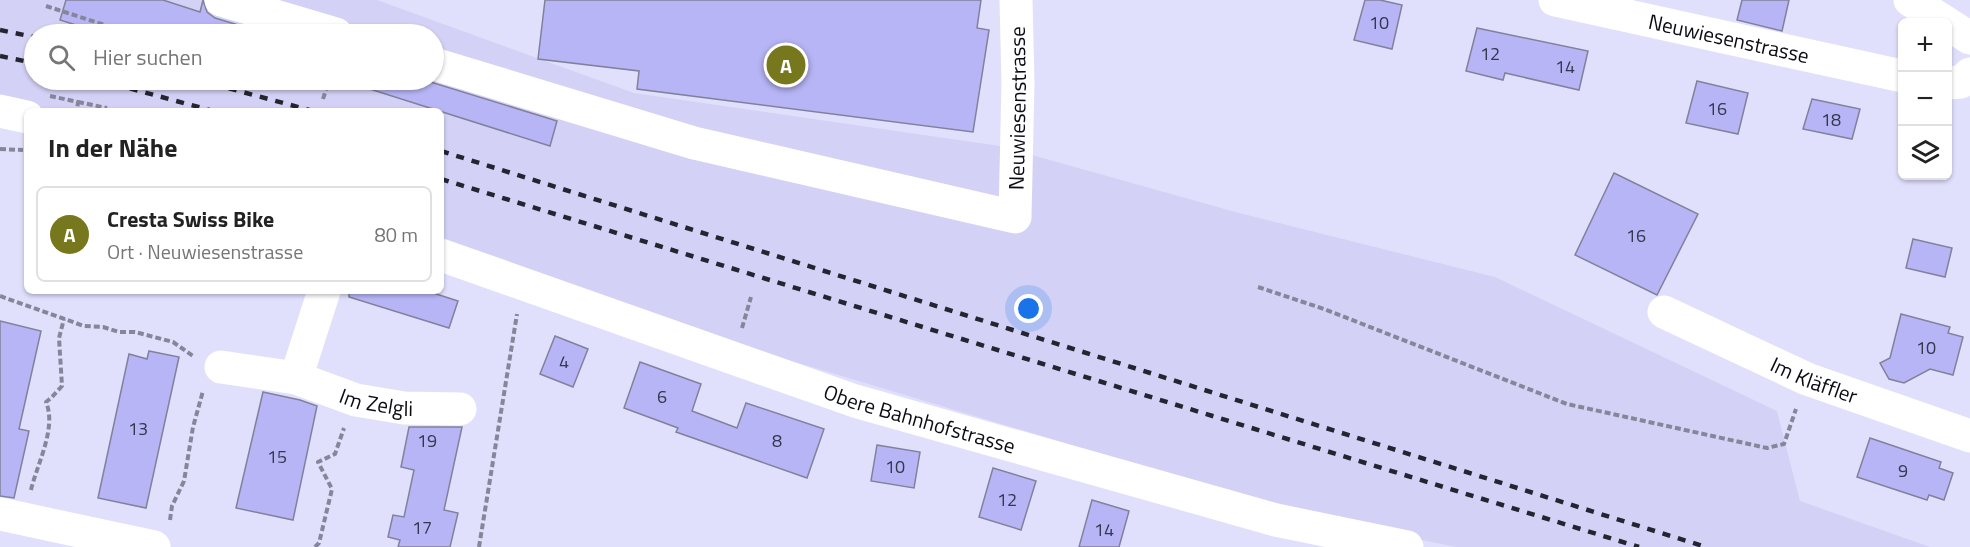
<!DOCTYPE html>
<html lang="de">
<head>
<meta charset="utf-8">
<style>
  body { margin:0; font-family:"Titillium Web",sans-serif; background:#f6f6f6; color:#222 }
  .controls { position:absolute; right:18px; top:18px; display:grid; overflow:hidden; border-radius:9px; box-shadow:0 2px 4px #0004 }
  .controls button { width:54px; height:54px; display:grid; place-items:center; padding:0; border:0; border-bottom:2px solid #e0e0e0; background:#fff; color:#222; font:30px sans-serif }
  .you { position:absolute; left:1029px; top:309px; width:21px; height:21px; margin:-15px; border:4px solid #fff; border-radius:50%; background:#1a73e8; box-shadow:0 0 0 9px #1a73e833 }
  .badge { display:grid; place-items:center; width:39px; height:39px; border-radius:50%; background:#77771d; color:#fff; font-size:20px; font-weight:700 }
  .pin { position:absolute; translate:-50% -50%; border:3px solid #fff; box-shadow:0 2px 6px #0006 }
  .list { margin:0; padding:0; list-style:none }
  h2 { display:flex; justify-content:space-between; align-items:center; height:78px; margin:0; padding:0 24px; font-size:26px }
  h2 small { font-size:20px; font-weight:400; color:#767676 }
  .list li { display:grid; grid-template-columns:39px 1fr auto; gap:18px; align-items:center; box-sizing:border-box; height:96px; margin:0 12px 12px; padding:0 12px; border:2px solid #e0e0e0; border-radius:9px }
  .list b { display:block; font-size:22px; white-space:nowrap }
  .list p { margin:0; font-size:20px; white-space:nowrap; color:#767676 }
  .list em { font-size:20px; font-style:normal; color:#767676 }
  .icon { flex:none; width:33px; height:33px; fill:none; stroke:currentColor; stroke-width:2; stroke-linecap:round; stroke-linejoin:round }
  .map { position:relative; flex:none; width:1970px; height:547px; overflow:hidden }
  .search { position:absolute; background:#fff; box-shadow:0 2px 4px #0004; left:24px; top:24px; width:420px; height:66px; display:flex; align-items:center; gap:15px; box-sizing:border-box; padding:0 21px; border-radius:33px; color:#767676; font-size:22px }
  .panel { position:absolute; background:#fff; box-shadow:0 2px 4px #0004; left:24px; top:108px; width:420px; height:186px; border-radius:9px }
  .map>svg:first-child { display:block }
  .built { fill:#d3d2f6; fill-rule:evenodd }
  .building { fill:#b8b5f6; stroke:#81819b; stroke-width:1.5 }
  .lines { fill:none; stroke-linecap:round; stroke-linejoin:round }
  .path { stroke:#86869b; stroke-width:4; stroke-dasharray:6 3; stroke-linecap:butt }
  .minor { stroke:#fff; stroke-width:33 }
  .major { stroke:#fff; stroke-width:33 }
  .rail { stroke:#252531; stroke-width:4.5; stroke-dasharray:8 8; stroke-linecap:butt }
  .labels { text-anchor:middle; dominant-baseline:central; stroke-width:5; stroke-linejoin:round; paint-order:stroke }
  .number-label { font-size:18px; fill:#36364c }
  .street-label { font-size:21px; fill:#0b0b14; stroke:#fff }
</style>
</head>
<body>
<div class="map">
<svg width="1970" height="547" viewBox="0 0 1970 547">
  <rect width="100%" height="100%" fill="#e0e0fd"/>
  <path class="built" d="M0,0H377L634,93L1000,146L1239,213L1495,277L1777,411L1800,501L1930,547H1456L1314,518L759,351L441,241V111H45L0,101ZM34,34H434V80H34Z"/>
  <g class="building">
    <path d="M66,0H163L200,12L203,0L207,12L215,18L258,31L257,34H105L60,20Z"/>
    <path d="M545,0H981L977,28L989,30L973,132L637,89L639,71L538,59Z"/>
    <path d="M1365,0H1380L1402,5L1392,49L1354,40Z"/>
    <path d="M1742,0H1789L1782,31L1737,20Z"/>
    <path d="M1477,28L1588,51L1579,90L1505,73L1503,80L1466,71Z"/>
    <path d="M357,80H424L557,121L550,146L357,85Z"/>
    <path d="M1697,81L1748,93L1738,134L1686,123Z"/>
    <path d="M1812,99L1860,109L1852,139L1803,129Z"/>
    <path d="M1614,173L1698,214L1657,295L1575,255Z"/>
    <path d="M1913,239L1952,248L1945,277L1906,268Z"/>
    <path d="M349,291H427L458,301L449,328L349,297Z"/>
    <path d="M1901,314L1950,327L1948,333L1963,337L1953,375L1930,369L1904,383L1889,379L1880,363L1890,358Z"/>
    <path d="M0,321L41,331L19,429L29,431L14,498L0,496Z"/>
    <path d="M555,336L588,349L573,387L540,374Z"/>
    <path d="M149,351L179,357L146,508L98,498L129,354L147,359Z"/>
    <path d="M640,362L701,384L692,411L737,428L746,403L824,429L807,478L676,432L678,428L624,408Z"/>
    <path d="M263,392L300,400L317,406L293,520L236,508Z"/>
    <path d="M409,427H462L444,510L458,513L450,547H398L400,540L388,537L393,515L404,517L414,470L401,467Z"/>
    <path d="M1870,438L1941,462L1939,468L1953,473L1944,500L1929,495L1927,500L1857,477Z"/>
    <path d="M877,445L920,452L914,488L871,481Z"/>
    <path d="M993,468L1036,481L1021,530L979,517Z"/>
    <path d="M1092,500L1129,511L1119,547H1079Z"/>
  </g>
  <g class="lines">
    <g class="path">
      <path d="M46,6L105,25L103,32"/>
      <path d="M50,96L78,102L77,111"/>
      <path d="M323,99L329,80"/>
      <path d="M78,102L107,108"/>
      <path d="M0,149L23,150"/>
      <path d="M1258,287L1324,309L1567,404L1767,448L1784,444L1796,409"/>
      <path d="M0,296L84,326L103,327L119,332H135L173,342L193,356"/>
      <path d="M742,328L751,297"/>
      <path d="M31,490C37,464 57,428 46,402L51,398L62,386L59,338L64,319"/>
      <path d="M170,520L172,506L184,481L193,427L203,391"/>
      <path d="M315,547L319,543L332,489L318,462L335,454L344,428"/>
      <path d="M479,547L517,314"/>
    </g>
    <g class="minor">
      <path d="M221,0L336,34"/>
      <path id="s1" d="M1555,0L1902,76"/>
      <path id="s2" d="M434,64L694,143L1015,217L1018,83L1016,0"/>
      <path d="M1948,83L1961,82L1970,74"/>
      <path d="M0,111L27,117"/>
      <path id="s3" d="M441,255L855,401L1276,520L1407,547"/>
      <path id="s4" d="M324,291L296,378L356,400L404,408L460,409"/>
      <path id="s5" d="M1664,312L1807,379L1970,436"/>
      <path d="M221,367L296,378"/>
      <path d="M0,514L154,547"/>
    </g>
    <g class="major">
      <path d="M1910,0L1945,22"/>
      <path d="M1948,24L1970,38"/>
    </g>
    <g class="rail">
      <path d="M0,30L34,37"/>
      <path d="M0,56L34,63"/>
      <path d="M99,80L213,111"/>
      <path d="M198,80L313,111"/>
      <path d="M441,151L1706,547"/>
      <path d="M441,179L1639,547"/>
    </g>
  </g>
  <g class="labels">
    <g class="number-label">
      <text x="1379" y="22">10</text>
      <text x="1490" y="53">12</text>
      <text x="1565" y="66">14</text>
      <text x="1717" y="108">16</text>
      <text x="1831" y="119">18</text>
      <text x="1636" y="235">16</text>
      <text x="1926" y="347">10</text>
      <text x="564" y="361">4</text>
      <text x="662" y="396">6</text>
      <text x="138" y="428">13</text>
      <text x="427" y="440">19</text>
      <text x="777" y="440">8</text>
      <text x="277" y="456">15</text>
      <text x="895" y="466">10</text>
      <text x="1903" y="470">9</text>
      <text x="1007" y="499">12</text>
      <text x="422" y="527">17</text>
      <text x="1104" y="529">14</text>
    </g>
    <g class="street-label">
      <text stroke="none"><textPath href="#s1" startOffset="178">Neuwiesenstrasse</textPath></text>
      <text stroke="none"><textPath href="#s2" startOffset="710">Neuwiesenstrasse</textPath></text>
      <text stroke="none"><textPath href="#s5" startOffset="165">Im Kläffler</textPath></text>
      <text stroke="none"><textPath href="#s4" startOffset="176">Im Zelgli</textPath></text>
      <text stroke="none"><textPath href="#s3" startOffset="506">Obere Bahnhofstrasse</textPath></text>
    </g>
  </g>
</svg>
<div class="controls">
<button>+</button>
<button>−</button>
<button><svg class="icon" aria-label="layers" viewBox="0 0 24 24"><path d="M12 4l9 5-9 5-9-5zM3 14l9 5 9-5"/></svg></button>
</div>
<div class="you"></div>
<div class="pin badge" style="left:786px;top:65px">A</div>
<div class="search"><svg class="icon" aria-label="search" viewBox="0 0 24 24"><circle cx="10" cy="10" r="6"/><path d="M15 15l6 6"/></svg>Hier suchen</div>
<section class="panel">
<h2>In der Nähe<small></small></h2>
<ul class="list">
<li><span class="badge">A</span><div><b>Cresta Swiss Bike</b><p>Ort · Neuwiesenstrasse</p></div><em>80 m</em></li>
</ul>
</section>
</div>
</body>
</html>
